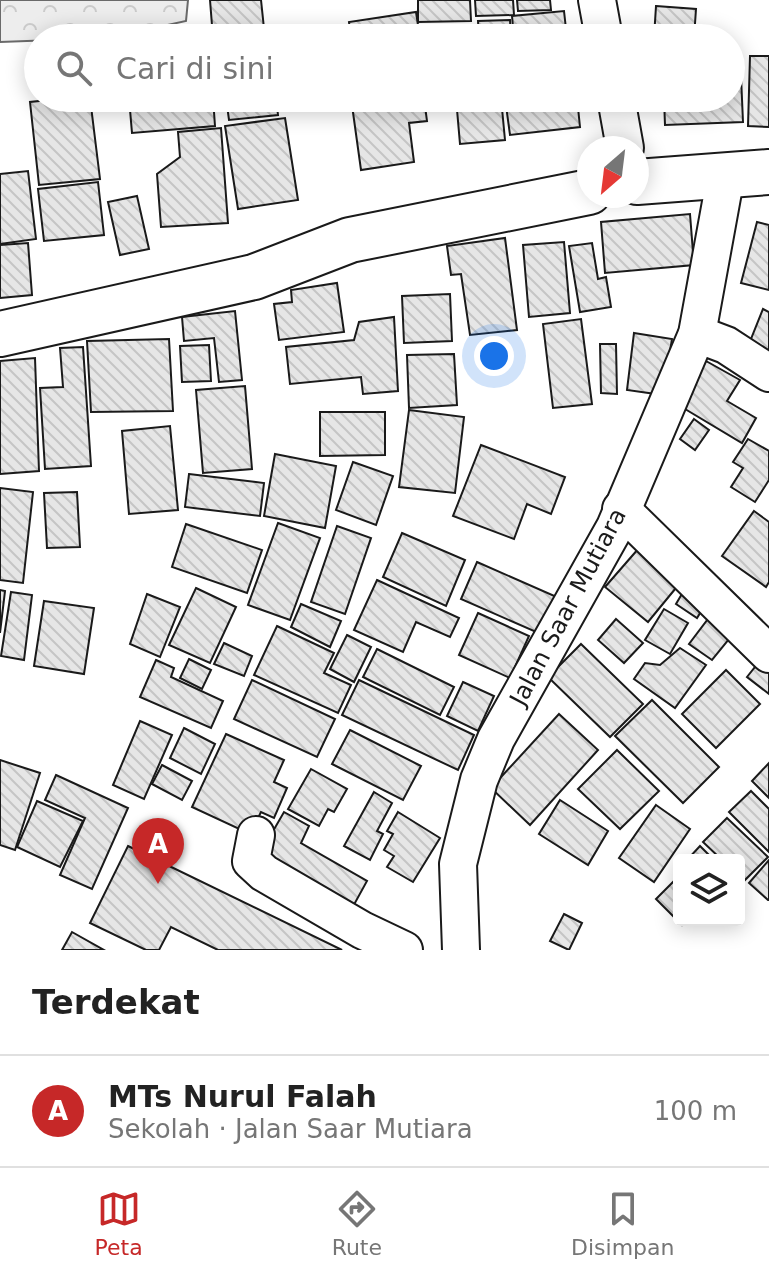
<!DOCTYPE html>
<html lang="id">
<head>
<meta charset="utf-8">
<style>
  body { margin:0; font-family:"DejaVu Sans",sans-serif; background:#f2f2f2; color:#222 }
  .controls { position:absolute; right:24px; bottom:24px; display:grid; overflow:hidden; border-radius:8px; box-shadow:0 4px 20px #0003 }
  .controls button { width:72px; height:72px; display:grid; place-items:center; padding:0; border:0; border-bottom:2px solid #e0e0e0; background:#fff; color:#222; font:40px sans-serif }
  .compass { position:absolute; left:577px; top:136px; width:72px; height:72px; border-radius:50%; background:#fff; box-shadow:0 4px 20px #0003; rotate:208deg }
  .you { position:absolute; left:494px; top:356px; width:28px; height:28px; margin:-20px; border:6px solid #fff; border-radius:50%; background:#1a73e8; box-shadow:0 0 0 12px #1a73e833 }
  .badge { display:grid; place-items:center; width:52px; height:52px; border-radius:50%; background:#c62828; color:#fff; font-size:26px; font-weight:700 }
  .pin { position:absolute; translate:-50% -66px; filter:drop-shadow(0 2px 4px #0008) }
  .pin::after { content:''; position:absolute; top:42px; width:28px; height:24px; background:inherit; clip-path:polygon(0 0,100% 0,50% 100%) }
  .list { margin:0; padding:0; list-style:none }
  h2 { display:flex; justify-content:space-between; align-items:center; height:104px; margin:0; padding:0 32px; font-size:34px }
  h2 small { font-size:26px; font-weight:400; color:#767676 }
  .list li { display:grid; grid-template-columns:52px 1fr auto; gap:24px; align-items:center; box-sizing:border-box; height:112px; padding:0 32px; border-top:2px solid #e0e0e0 }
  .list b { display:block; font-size:30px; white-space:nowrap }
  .list p { margin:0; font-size:26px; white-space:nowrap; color:#767676 }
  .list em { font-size:26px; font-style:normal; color:#767676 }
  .icon { flex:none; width:44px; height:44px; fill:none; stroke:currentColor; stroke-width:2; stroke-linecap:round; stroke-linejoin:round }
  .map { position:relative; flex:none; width:769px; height:950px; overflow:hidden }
  .search { position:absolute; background:#fff; box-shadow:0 4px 20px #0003; left:24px; right:24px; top:24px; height:88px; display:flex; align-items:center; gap:20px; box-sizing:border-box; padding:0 28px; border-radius:44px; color:#767676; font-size:30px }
  .sheet { height:216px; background:#fff }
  nav { display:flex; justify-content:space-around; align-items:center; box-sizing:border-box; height:112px; border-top:2px solid #e0e0e0; background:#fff; font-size:22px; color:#767676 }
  nav a { display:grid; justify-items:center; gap:4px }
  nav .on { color:#c62828 }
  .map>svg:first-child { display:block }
  .forest { fill:url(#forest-crowns); stroke:#6a6a6a; stroke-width:2 }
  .building { fill:url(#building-back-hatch); stroke:#1a1a1a; stroke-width:2 }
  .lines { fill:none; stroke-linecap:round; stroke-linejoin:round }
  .street-casing { stroke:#1a1a1a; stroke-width:40 }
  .secondary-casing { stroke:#1a1a1a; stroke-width:48 }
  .street { stroke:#fff; stroke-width:36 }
  .secondary { stroke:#fff; stroke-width:44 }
  .labels { text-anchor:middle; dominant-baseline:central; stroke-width:6; stroke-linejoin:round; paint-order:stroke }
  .street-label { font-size:24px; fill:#1a1a1a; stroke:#fff }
</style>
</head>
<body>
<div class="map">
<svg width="769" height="950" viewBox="0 0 769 950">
  <defs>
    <pattern id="forest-crowns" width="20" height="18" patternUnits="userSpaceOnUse" patternTransform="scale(2)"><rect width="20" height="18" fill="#ededed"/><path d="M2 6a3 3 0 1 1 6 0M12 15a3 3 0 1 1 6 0" fill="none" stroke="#cbcbcb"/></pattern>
    <pattern id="building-back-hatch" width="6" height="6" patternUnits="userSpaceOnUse" patternTransform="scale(2)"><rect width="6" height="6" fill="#e6e6e6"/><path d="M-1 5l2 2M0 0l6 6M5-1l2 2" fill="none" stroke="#c5c5c5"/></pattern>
  </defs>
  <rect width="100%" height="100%" fill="#fff"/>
  <path class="forest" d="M0,0H188L186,21L108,38L0,42Z"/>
  <g class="building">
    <path d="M210,0H261L265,38H213Z"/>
    <path d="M418,0H470L471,21L418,22Z"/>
    <path d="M475,0H513L514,15L476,16Z"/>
    <path d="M517,0H550L551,10L518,11Z"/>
    <path d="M656,6L696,9L694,38H654Z"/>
    <path d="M564,11L567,38H514L512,16Z"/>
    <path d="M416,12L420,38H351L349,22Z"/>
    <path d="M510,20L511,38H479L478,21Z"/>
    <path d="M474,26L475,38H422V29Z"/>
    <path d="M740,53L743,122L665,125L664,98H731V54Z"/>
    <path d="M750,56H769V127L748,126Z"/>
    <path d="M68,98H90L100,179L39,185L30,102Z"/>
    <path d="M129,98H213L215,126L132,133Z"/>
    <path d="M226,98H276L278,115L229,120Z"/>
    <path d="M351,98H424L427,121L409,123L414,162L361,170Z"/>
    <path d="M428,98H453L454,103L429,107Z"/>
    <path d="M456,98H501L505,140L460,144Z"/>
    <path d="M505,98H577L580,127L510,135Z"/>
    <path d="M285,118L298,200L238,209L225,126Z"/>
    <path d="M221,128L228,223L161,227L157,174L180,157L178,132Z"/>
    <path d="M28,171L36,239L0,244V174Z"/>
    <path d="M98,182L104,235L44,241L38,189Z"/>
    <path d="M137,196L149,249L120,255L108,202Z"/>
    <path d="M690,214L694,265L605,273L601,222Z"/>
    <path d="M757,222L769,225V290L741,283Z"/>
    <path d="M505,238L517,330L470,335L461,274L451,275L447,246Z"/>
    <path d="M564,242L570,313L529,317L523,245Z"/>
    <path d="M28,243L32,295L0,298V245Z"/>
    <path d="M592,243L598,279L606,277L611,307L580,312L569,246Z"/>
    <path d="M337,283L344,332L279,340L274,304L292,302L291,290Z"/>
    <path d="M450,294L452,341L404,343L402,296Z"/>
    <path d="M763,309L769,312V352L749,344Z"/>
    <path d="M235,311L242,380L219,382L214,338L184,341L182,317Z"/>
    <path d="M394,317L398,391L363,394L361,377L290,384L286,347L354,340L359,322Z"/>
    <path d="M581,319L592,404L553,408L543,324Z"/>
    <path d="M634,333L672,339L663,395L627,390Z"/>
    <path d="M169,339L173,411L91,412L87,341Z"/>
    <path d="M600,344H616L617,394L601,393Z"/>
    <path d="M209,345L211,381L182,382L180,346Z"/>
    <path d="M83,347L91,466L45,469L40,388L63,387L60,348Z"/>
    <path d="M454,354L457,405L409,408L407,355Z"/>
    <path d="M35,358L39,471L0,474V361Z"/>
    <path d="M706,361L740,380L727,401L756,418L742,443L680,406Z"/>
    <path d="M245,386L252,469L203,473L196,390Z"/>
    <path d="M409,410L464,417L455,493L399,487Z"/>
    <path d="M320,412H385V455L320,456Z"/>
    <path d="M694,419L709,430L695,450L680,439Z"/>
    <path d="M170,426L178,510L129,514L122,431Z"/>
    <path d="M748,439L769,451V480L755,502L731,487L743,468L733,462Z"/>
    <path d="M481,445L565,477L551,514L527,504L514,539L453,516Z"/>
    <path d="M275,454L336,466L325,528L264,516Z"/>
    <path d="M353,462L393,476L376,525L336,510Z"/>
    <path d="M189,474L264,483L260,516L185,507Z"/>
    <path d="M0,488L33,492L23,583L0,580Z"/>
    <path d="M77,492L80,547L47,548L44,493Z"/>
    <path d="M754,511L769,522V582L766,587L722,556Z"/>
    <path d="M278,523L320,538L290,620L248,605Z"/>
    <path d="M186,524L262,550L247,593L172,567Z"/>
    <path d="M337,526L371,538L345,614L311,602Z"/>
    <path d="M402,533L465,560L446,606L383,577Z"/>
    <path d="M639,548L680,583L648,622L605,587Z"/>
    <path d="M477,562L559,598L543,635L461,599Z"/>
    <path d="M377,580L459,618L450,637L416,622L403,652L354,630Z"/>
    <path d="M686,587L708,600L697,618L676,604Z"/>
    <path d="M196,588L236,607L210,663L169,645Z"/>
    <path d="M0,590L5,591L0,633Z"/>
    <path d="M11,592L32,595L24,660L1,656Z"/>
    <path d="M147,594L180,607L160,657L130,644Z"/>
    <path d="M44,601L94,608L84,674L34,666Z"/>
    <path d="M301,604L341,621L330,647L291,627Z"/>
    <path d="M664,609L688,623L670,654L645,640Z"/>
    <path d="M478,613L529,636L510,678L459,655Z"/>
    <path d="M711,615L734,633L712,660L689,644Z"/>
    <path d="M616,619L643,643L624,663L598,640Z"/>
    <path d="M277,626L334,653L324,673L351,685L338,713L254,675Z"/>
    <path d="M347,635L371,647L354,682L330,669Z"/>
    <path d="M224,643L252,656L244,676L214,664Z"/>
    <path d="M581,644L643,704L610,737L548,677Z"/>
    <path d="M680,648L706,665L675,708L634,679L645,663L660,665Z"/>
    <path d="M377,649L454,687L440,715L363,677Z"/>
    <path d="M763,657L769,662V694L747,677Z"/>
    <path d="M189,659L211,670L202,689L180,678Z"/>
    <path d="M156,660L174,668L171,677L223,701L211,728L140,697Z"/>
    <path d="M726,670L760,704L716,748L682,714Z"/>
    <path d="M252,680L335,719L317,757L234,719Z"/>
    <path d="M359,680L474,735L458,770L342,715Z"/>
    <path d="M463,682L494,696L478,731L447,716Z"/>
    <path d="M652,700L719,767L683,803L615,736Z"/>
    <path d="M559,714L598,750L530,825L491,788Z"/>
    <path d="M140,721L172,735L144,799L113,785Z"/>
    <path d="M184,728L215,744L201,774L170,758Z"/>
    <path d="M350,730L421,766L403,800L332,764Z"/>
    <path d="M226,734L284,760L274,782L287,788L274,818L261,812L250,834L192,807Z"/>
    <path d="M617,750L659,791L620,829L578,789Z"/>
    <path d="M0,760L40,773L15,850L0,845Z"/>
    <path d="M769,763V798L752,781Z"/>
    <path d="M162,765L192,781L182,800L152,784Z"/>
    <path d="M311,769L347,789L334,812L328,809L319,826L288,809Z"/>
    <path d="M56,775L128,808L92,889L60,875L85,818L45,800Z"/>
    <path d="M751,791L769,809V852L729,812Z"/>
    <path d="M374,792L392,803L377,831L383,834L370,860L344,846Z"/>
    <path d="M560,800L608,831L588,865L539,834Z"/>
    <path d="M37,801L83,821L60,867L17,847Z"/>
    <path d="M656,805L690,829L654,882L619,858Z"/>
    <path d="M284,812L309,826L301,843L367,881L350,912L257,859Z"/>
    <path d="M398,812L440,838L413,882L387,867L394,856L384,850L393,834L387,831Z"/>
    <path d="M727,818L768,857L744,881L739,876V860H722L703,842Z"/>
    <path d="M128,846L342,950H218L171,927L159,950H146L90,923Z"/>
    <path d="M700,846L714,860H687Z"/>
    <path d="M769,860V900H768L749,883Z"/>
    <path d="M675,880L679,884V920H687L682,925L656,899Z"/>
    <path d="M564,914L582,923L569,950L550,941Z"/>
    <path d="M72,932L104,950H62Z"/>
  </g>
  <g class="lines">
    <defs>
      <g id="street">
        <path d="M597,0L604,38"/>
        <path d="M616,98L625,148"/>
        <path d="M697,334L726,345L769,373"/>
        <path d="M621,509L769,654"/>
        <path d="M256,835L251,861L264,873L362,930L404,950"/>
        <path d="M461,950L458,864L479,780L496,739L615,527L697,334L726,175"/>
      </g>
      <g id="secondary">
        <path d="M637,182L769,172"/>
        <path d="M0,334L254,277L350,240L589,192"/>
      </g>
    </defs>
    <use href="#street" class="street-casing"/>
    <use href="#secondary" class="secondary-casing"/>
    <use href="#street" class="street"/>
    <use href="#secondary" class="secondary"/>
  </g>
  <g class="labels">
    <g class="street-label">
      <text transform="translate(568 607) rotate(-62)">Jalan Saar Mutiara</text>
    </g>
  </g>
</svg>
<div class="controls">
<button><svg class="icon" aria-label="layers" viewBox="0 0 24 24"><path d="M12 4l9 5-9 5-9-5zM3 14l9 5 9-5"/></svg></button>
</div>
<svg class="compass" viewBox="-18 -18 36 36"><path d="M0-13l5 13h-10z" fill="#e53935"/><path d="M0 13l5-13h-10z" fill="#767676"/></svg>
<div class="you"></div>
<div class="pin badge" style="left:158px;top:884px">A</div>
<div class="search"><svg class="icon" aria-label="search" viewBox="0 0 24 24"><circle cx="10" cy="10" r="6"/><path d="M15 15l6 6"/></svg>Cari di sini</div>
</div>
<section class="sheet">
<h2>Terdekat<small></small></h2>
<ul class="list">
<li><span class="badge">A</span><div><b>MTs Nurul Falah</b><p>Sekolah · Jalan Saar Mutiara</p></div><em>100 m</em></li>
</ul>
</section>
<nav>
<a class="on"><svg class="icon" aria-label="map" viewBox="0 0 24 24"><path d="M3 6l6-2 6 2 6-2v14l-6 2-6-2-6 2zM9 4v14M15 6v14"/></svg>Peta</a>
<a><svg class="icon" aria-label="directions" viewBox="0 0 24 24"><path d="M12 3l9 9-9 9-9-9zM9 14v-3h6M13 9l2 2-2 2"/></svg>Rute</a>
<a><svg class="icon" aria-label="saved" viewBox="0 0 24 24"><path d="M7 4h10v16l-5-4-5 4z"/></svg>Disimpan</a>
</nav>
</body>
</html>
